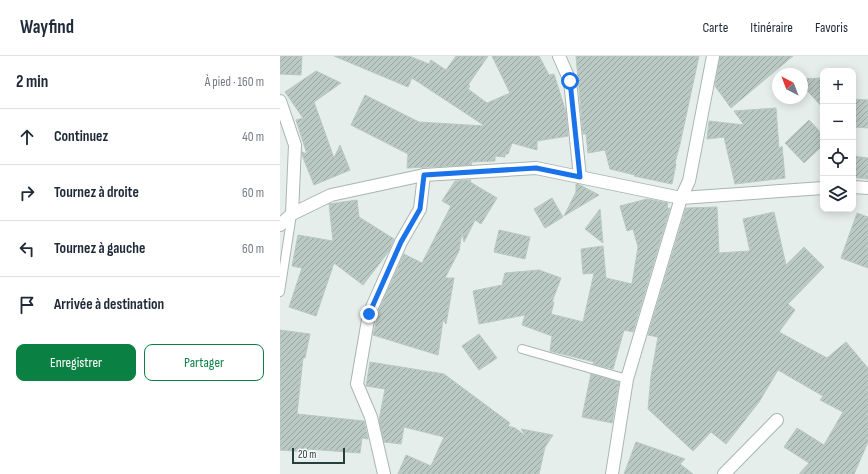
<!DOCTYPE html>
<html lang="fr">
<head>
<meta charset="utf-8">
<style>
  body { margin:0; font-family:"Sofia Sans Condensed",sans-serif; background:#f6f6f7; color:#1f2937 }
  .controls { position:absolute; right:12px; top:12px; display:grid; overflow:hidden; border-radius:8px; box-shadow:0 2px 10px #0003 }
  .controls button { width:36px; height:36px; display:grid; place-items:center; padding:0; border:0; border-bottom:1px solid #e0e1e3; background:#fff; color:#1f2937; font:20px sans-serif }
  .compass { position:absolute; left:492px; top:12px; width:36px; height:36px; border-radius:50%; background:#fff; box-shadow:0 2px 10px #0003; rotate:318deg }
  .scale { position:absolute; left:12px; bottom:10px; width:53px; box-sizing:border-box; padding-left:4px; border:2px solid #25403b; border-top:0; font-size:11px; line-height:14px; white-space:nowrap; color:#25403b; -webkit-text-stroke:3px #f7faf9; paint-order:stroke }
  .stop { position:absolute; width:12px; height:12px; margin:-9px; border:3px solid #1a73e8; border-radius:50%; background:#fff }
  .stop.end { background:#1a73e8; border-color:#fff; box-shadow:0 1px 4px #0008 }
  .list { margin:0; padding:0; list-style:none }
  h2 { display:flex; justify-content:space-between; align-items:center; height:52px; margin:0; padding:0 16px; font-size:17px }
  h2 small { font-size:13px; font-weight:400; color:#747a83 }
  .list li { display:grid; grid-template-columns:26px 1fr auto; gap:12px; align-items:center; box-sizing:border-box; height:56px; padding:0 16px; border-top:1px solid #e0e1e3 }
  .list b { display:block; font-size:15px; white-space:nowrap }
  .list em { font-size:13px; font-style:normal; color:#747a83 }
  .actions { display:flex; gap:8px; padding:12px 16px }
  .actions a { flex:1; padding:9px 0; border:1px solid #0b8043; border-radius:8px; text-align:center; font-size:14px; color:#0b8043 }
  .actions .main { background:#0b8043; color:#fff }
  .icon { flex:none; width:22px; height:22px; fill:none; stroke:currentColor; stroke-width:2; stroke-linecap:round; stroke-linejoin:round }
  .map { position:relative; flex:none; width:588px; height:418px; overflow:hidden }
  header { display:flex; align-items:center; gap:24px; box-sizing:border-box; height:56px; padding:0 20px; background:#fff; border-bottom:1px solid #e0e1e3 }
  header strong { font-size:19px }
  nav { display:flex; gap:22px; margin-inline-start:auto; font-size:14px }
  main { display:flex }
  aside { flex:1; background:#fff }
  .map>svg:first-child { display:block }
  .building { fill:url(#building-hatch); stroke:#b8c8c3 }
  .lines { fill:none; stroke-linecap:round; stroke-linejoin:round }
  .service-casing { stroke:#a8b6b3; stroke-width:10 }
  .minor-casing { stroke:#a8b6b3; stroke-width:14 }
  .service { stroke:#fff; stroke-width:8 }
  .minor { stroke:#fff; stroke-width:12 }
  .route { stroke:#1a73e8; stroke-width:5 }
</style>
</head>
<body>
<header>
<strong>Wayfind</strong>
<nav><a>Carte</a><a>Itinéraire</a><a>Favoris</a></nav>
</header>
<main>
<aside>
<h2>2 min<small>À pied · 160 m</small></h2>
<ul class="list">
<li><svg class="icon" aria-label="ahead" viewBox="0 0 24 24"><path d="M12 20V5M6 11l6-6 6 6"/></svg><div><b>Continuez</b></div><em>40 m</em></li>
<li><svg class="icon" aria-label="right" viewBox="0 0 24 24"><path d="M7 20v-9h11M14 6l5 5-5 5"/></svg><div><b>Tournez à droite</b></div><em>60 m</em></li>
<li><svg class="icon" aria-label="left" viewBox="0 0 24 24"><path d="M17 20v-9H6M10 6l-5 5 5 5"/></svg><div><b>Tournez à gauche</b></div><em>60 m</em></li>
<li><svg class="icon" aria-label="arrive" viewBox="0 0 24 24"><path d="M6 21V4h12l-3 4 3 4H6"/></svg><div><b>Arrivée à destination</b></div></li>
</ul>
<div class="actions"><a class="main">Enregistrer</a><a>Partager</a></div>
</aside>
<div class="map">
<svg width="588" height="418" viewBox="0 0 588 418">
  <defs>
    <pattern id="building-hatch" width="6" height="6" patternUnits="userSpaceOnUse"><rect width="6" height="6" fill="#bbc9c4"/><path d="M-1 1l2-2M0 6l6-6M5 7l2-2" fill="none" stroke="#98a5a0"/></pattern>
  </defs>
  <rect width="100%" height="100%" fill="#e6eeeb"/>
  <g class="building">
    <path d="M0,0H22L21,19L0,18Z"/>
    <path d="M54,0H129L149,8L151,4L166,14L176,0H208L188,29L190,30L188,33L207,47L230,37L212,0H259L269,19L274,18L286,56L288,80L257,85V94L232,87L228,98H225V101L215,100V105L192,106L191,109L127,112L128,98L71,69L85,39L139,66L205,70L132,22L128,31Z"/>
    <path d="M296,0H419L400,88L395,107L396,108L392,128L354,120L355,119L330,113L325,94L308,97L306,78H303Z"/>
    <path d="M440,0H513L451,52L435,30Z"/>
    <path d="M36,15L61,27L34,46L54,102L60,89L70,114L34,129L22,99V96L27,98L16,64L23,62L5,36Z"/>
    <path d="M543,22V52L522,29V23Z"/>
    <path d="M573,43L588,44V72L573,71Z"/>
    <path d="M496,52L499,93L502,90L505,122L455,128L444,81L427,83L429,65L464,69L454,55Z"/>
    <path d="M529,64L543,79V89L524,107L505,87Z"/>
    <path d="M573,100L588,102V123L573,121Z"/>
    <path d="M191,124L190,126L217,142L201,168L195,164L184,186L182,176L179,195L165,222H174L166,268L163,264L158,299L93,279L100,251L124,198L142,207L171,150L162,145L175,125Z"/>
    <path d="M296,128L300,129L319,139L284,160L296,136Z"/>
    <path d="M272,142L283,161L265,172L254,153Z"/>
    <path d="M367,143L388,147L387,152H390L353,276L344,274L333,313L313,308L314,306L270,295L272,280L242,269L245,259L199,268L193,235L222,229L225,217L259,214L281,222L272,246H274L271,258L303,266L314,217L303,218L301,193L323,190L326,222L352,228L358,191L353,173L347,175L340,150Z"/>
    <path d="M77,144L79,161L114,183L109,195L83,229L54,207L36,260L9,251L22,212L12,210L18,179L53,185L49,148Z"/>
    <path d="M437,151L439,197L470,195L463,163L494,156L506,209L524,191L544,211L508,248L515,254L499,276L547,302L566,286L588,312V386L574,418H519L529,407L504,391L517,372L544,389L563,356L540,344L543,340L498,314L479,346L446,388L431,376L413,395L368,353L371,320L378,281L368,279L406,152Z"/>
    <path d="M320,153L323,187L305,173Z"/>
    <path d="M577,157L588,161V212L561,202Z"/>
    <path d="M219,174L250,181L245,203L214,196Z"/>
    <path d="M0,274L30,278L25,302H23L17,358L84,365L88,383L82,382L80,397L28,393V396L0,394Z"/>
    <path d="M199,278L217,302L199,314L182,290Z"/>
    <path d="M90,306L164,318L230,367L228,370L235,372L246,380L241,373L273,379L265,391L259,418H118L126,399L151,410L164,381L124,371L121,388L104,386L99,364L105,333L86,330Z"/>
    <path d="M311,318L339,326L332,367L302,361Z"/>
    <path d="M356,386L405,403L400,408L413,418H344Z"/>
  </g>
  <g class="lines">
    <defs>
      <g id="service">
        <path d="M0,236L12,158"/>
        <path d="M242,293L347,323"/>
      </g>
      <g id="minor">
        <path d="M279,0L290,25L300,121"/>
        <path d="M0,45L15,89L12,158"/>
        <path d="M573,131L588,132"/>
        <path d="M0,169L12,158L51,139L144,119L256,112L401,142L543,132"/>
        <path d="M104,418L91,361L77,328L89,258L121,186L140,153L144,119"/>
        <path d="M332,418L347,323L401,142L409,125L433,0"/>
        <path d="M444,418L497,364"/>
      </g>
    </defs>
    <use href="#service" class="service-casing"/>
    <use href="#minor" class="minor-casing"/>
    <use href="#service" class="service"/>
    <use href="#minor" class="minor"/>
  </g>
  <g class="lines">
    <path class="route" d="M89,258L121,186L140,153L144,119L256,112L300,121L290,25"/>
  </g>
</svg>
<div class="controls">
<button>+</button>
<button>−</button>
<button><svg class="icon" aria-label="locate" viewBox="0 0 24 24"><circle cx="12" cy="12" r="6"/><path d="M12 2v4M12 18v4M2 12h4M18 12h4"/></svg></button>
<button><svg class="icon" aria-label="layers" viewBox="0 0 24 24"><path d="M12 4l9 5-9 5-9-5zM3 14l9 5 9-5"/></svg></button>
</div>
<svg class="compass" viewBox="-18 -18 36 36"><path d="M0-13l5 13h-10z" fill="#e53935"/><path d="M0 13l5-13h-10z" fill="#747a83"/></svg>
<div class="scale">20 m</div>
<div class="stop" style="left:290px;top:25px"></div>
<div class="stop end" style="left:89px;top:258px"></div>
</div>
</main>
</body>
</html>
